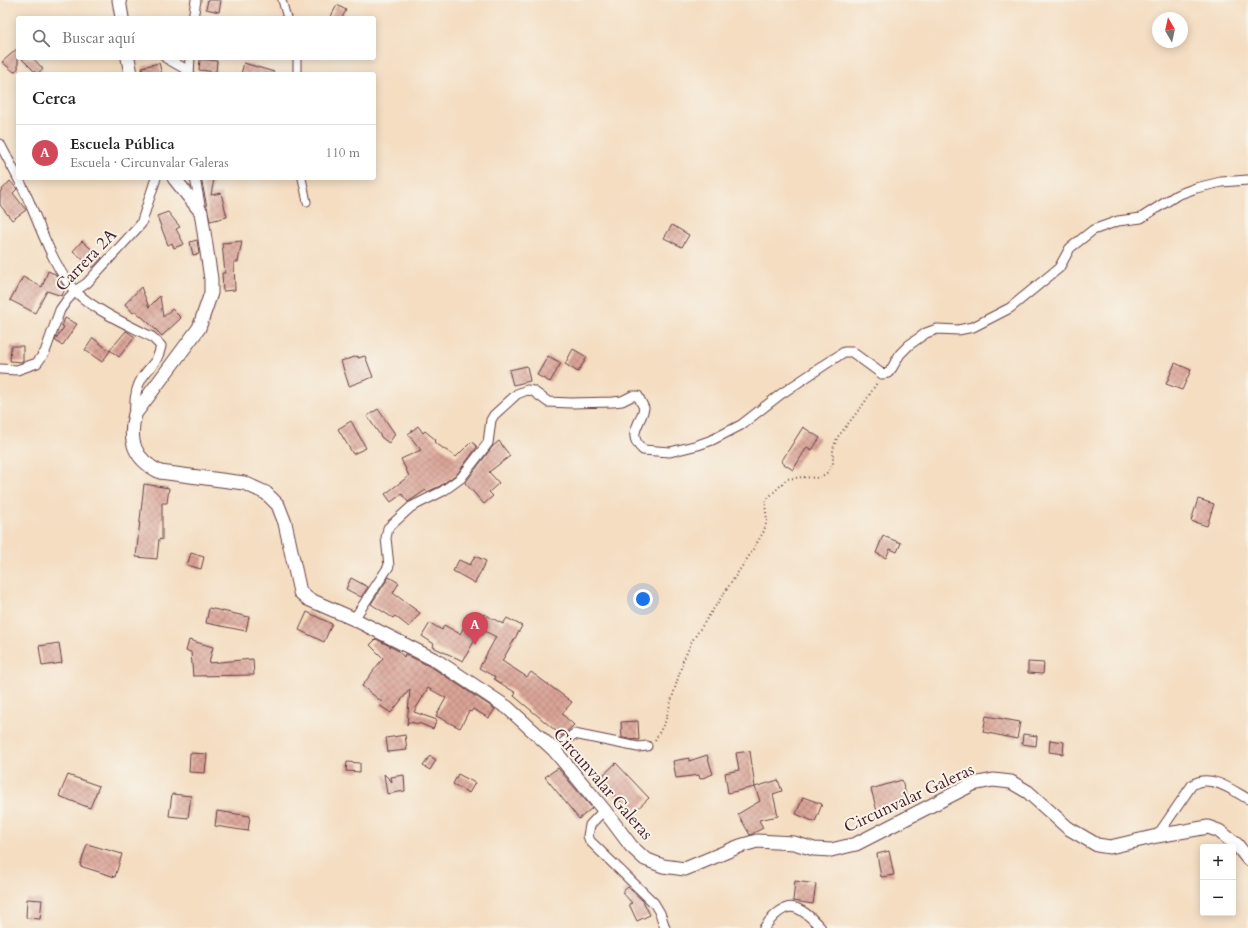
<!DOCTYPE html>
<html lang="es">
<head>
<meta charset="utf-8">
<style>
  body { margin:0; font-family:Cardo,serif; background:#f2f2f2; color:#222 }
  .controls { position:absolute; right:12px; bottom:12px; display:grid; overflow:hidden; border-radius:4px; box-shadow:0 2px 10px #0003 }
  .controls button { width:36px; height:36px; display:grid; place-items:center; padding:0; border:0; border-bottom:1px solid #e0e0e0; background:#fff; color:#222; font:20px sans-serif }
  .compass { position:absolute; left:1152px; top:12px; width:36px; height:36px; border-radius:50%; background:#fff; box-shadow:0 2px 10px #0003; rotate:351deg }
  .you { position:absolute; left:643px; top:599px; width:14px; height:14px; margin:-10px; border:3px solid #fff; border-radius:50%; background:#1a73e8; box-shadow:0 0 0 6px #1a73e833 }
  .badge { display:grid; place-items:center; width:26px; height:26px; border-radius:50%; background:#d1495b; color:#fff; font-size:13px; font-weight:700 }
  .pin { position:absolute; translate:-50% -33px; filter:drop-shadow(0 1px 2px #0008) }
  .pin::after { content:''; position:absolute; top:21px; width:14px; height:12px; background:inherit; clip-path:polygon(0 0,100% 0,50% 100%) }
  .list { margin:0; padding:0; list-style:none }
  h2 { display:flex; justify-content:space-between; align-items:center; height:52px; margin:0; padding:0 16px; font-size:17px }
  h2 small { font-size:13px; font-weight:400; color:#767676 }
  .list li { display:grid; grid-template-columns:26px 1fr auto; gap:12px; align-items:center; box-sizing:border-box; height:56px; padding:0 16px; border-top:1px solid #e0e0e0 }
  .list b { display:block; font-size:15px; white-space:nowrap }
  .list p { margin:0; font-size:13px; white-space:nowrap; color:#767676 }
  .list em { font-size:13px; font-style:normal; color:#767676 }
  .icon { flex:none; width:22px; height:22px; fill:none; stroke:currentColor; stroke-width:2; stroke-linecap:round; stroke-linejoin:round }
  .map { position:relative; flex:none; width:1248px; height:928px; overflow:hidden }
  .search { position:absolute; background:#fff; box-shadow:0 2px 10px #0003; left:16px; top:16px; width:360px; height:44px; display:flex; align-items:center; gap:10px; box-sizing:border-box; padding:0 14px; border-radius:4px; color:#767676; font-size:15px }
  .panel { position:absolute; background:#fff; box-shadow:0 2px 10px #0003; left:16px; top:72px; width:360px; height:108px; border-radius:4px }
  .map>svg:first-child { display:block }
  .building { fill:url(#building-cross-hatch) }
  .lines { fill:none; stroke-linecap:round; stroke-linejoin:round }
  .pedestrian-casing { stroke:#643c42; stroke-width:9 }
  .minor-casing { stroke:#643c42; stroke-width:11 }
  .secondary-casing { stroke:#643c42; stroke-width:15 }
  .path { stroke:#643c42; stroke-width:2; stroke-dasharray:1 3; stroke-linecap:butt }
  .pedestrian { stroke:#fff; stroke-width:7 }
  .minor { stroke:#fff; stroke-width:9 }
  .secondary { stroke:#fff; stroke-width:13 }
  .labels { text-anchor:middle; dominant-baseline:central; stroke-width:4; stroke-linejoin:round; paint-order:stroke }
  .street-label { font-size:17px; fill:#4a1f2b; stroke:#f7f3e8 }
</style>
</head>
<body>
<div class="map">
<svg width="1248" height="928" viewBox="0 0 1248 928">
  <defs>
    <pattern id="building-cross-hatch" width="8" height="8" patternUnits="userSpaceOnUse"><rect width="8" height="8" fill="#daa497"/><path d="M0 0l8 8M0 8l8-8" fill="none" stroke="#b3857b"/></pattern>
  </defs>
  <rect width="100%" height="100%" fill="#f7f3e8"/>
  <filter id="ink" filterUnits="userSpaceOnUse"><feTurbulence type="fractalNoise" baseFrequency=".025" numOctaves="2"/><feDisplacementMap in="SourceGraphic" scale="8" xChannelSelector="R" yChannelSelector="G"/><feConvolveMatrix kernelMatrix="1 2 1 2 8 2 1 2 1" color-interpolation-filters="sRGB"/></filter>
  <filter id="wash" filterUnits="userSpaceOnUse"><feTurbulence type="fractalNoise" baseFrequency=".012" numOctaves="4" result="noise"/><feDisplacementMap in="SourceGraphic" scale="16" xChannelSelector="R" yChannelSelector="G"/><feGaussianBlur stdDeviation="0.9" result="paint"/><feColorMatrix in="noise" values="0 0 0 0 0 0 0 0 0 0 0 0 0 0 0 0 0 1.4 0 .05"/><feComposite in="paint" operator="in"/></filter>
  <g filter="url(#wash)">
    <rect width="100%" height="100%" fill="#f4ddc1"/>
    <g id="blocks">
      <g class="building">
        <path d="M208,0H221L219,12L206,9Z"/>
        <path d="M337,5L346,10L342,18H330Z"/>
        <path d="M18,48V69L14,72L2,62Z"/>
        <path d="M21,58H33L43,69L37,74Z"/>
        <path d="M200,59L217,61L216,72L199,70Z"/>
        <path d="M159,63L162,74H143L142,67Z"/>
        <path d="M244,63L274,72V74H241Z"/>
        <path d="M201,178L214,179L211,195L221,193L227,217L210,221Z"/>
        <path d="M10,181L17,189L13,193L26,210L12,220L0,205V192Z"/>
        <path d="M168,212L180,227L176,229L184,244L174,248L172,243L168,245L157,216Z"/>
        <path d="M672,225L689,235L682,247L664,238Z"/>
        <path d="M197,240L199,254L193,255L190,242Z"/>
        <path d="M82,241L102,258L93,268L73,251Z"/>
        <path d="M242,241L238,262H234L235,290L223,291L222,273H225L222,243Z"/>
        <path d="M48,271L55,274L65,288L62,296L47,291L35,313L10,300L23,277L42,287Z"/>
        <path d="M141,287L149,307L160,296L163,317L172,309L181,318L162,336L148,322L135,311L133,313L125,304Z"/>
        <path d="M65,318L77,324L62,346L55,340L64,327L62,326Z"/>
        <path d="M126,331L135,337L119,357L110,350Z"/>
        <path d="M93,338L110,351L102,362L85,350Z"/>
        <path d="M11,346H23V362L10,361Z"/>
        <path d="M573,349L587,357L578,372L565,364Z"/>
        <path d="M358,356V358L365,356L373,377L349,386L341,361Z"/>
        <path d="M548,356L561,363L550,382L537,375Z"/>
        <path d="M1175,363L1191,370L1182,390L1166,384Z"/>
        <path d="M527,366L530,381L513,385L509,370Z"/>
        <path d="M378,409L395,434L389,443L382,438L367,416Z"/>
        <path d="M351,421L366,448L353,454L338,429Z"/>
        <path d="M418,426L423,433L425,431L436,440L434,442L456,457L472,441L477,447L457,474L440,486L427,492L426,490L408,502L402,494L391,502L385,494L409,476L401,459L421,450L408,434Z"/>
        <path d="M803,427L820,438L812,450L807,447L793,470L781,462Z"/>
        <path d="M499,441L510,456L489,472L499,483L489,492L493,496L484,504L465,483L493,446Z"/>
        <path d="M144,484L169,488L167,503H162V540L159,539L157,559L136,557Z"/>
        <path d="M1198,499L1214,504L1207,526L1191,521Z"/>
        <path d="M883,536L901,543L897,552L890,549L886,558L876,553Z"/>
        <path d="M191,553L204,557L201,569L187,565Z"/>
        <path d="M475,556L486,561L475,583L453,571L459,560L470,565Z"/>
        <path d="M389,577L399,583L393,593L420,613L409,627L395,616L393,618L371,604Z"/>
        <path d="M351,578L368,587L361,597L346,589Z"/>
        <path d="M209,608L249,617L246,631L206,623Z"/>
        <path d="M307,612L332,624L324,642L299,630Z"/>
        <path d="M484,614L503,624L507,618L522,626L502,661L527,677L531,672L572,702L562,714L574,725L562,736L514,696L516,693L494,679L495,677L479,668L496,637L481,629L463,661L433,647L434,644L422,636L430,623L442,630L444,625L460,634L467,621L478,627Z"/>
        <path d="M376,639L397,650L404,657L405,654L433,668L495,709L489,718L473,709L471,712L469,711L460,728L436,716L446,698L428,688L414,712L437,720L433,729L421,724L408,722L407,725L410,689L391,713L379,705L382,702L362,686L383,658L370,645Z"/>
        <path d="M189,640L213,647L209,663L253,659L254,675L193,676L191,652L186,651Z"/>
        <path d="M59,643L62,663L42,666L39,646Z"/>
        <path d="M1028,662L1044,663L1043,674L1028,673Z"/>
        <path d="M986,716L1020,722L1017,739L983,732Z"/>
        <path d="M638,721L639,740L622,738L621,722Z"/>
        <path d="M1023,734L1037,736L1036,746L1022,744Z"/>
        <path d="M405,735L407,750L388,752L386,738Z"/>
        <path d="M1050,740L1064,742L1063,754L1049,752Z"/>
        <path d="M750,751L755,787L728,793L725,773L739,770L736,753Z"/>
        <path d="M190,753L207,754L205,773L189,772Z"/>
        <path d="M707,755L713,774L700,779L699,775L676,778L673,761L689,758V761Z"/>
        <path d="M430,756L436,760L430,770L423,766Z"/>
        <path d="M347,762L360,763V772L346,771Z"/>
        <path d="M616,763L649,798L632,814L599,779Z"/>
        <path d="M558,768L592,808L579,819L545,777Z"/>
        <path d="M384,774L392,782L391,777L404,775L405,791L387,794Z"/>
        <path d="M458,774L475,783L469,793L453,784Z"/>
        <path d="M68,775L99,786L90,808L59,796Z"/>
        <path d="M778,780L782,791L773,794L778,816L759,820L763,828L750,835L738,814L760,801L755,787Z"/>
        <path d="M902,780L908,802L877,811L871,789Z"/>
        <path d="M172,794L191,796L188,818L169,816Z"/>
        <path d="M803,797L822,804L815,822L796,814Z"/>
        <path d="M217,811L250,816L248,831L215,826Z"/>
        <path d="M87,844L122,854L115,877L80,866Z"/>
        <path d="M889,851L894,875L881,877L877,854Z"/>
        <path d="M795,881L816,884L813,904L793,901Z"/>
        <path d="M628,887L643,901L650,915L637,921L629,904L632,903L622,892Z"/>
        <path d="M27,899L42,900L40,919L26,918Z"/>
      </g>
    </g>
  </g>
  <g filter="url(#ink)">
    <use href="#blocks" fill-opacity="0" stroke="#643c42" stroke-width="1"/>
    <g class="lines">
      <defs>
        <g id="pedestrian">
          <path d="M282,0L287,18"/>
          <path d="M297,58V74"/>
          <path d="M302,178L307,202"/>
        </g>
        <g id="minor">
          <path d="M193,18L196,0"/>
          <path d="M166,58L189,71"/>
          <path d="M189,74L190,58"/>
          <path d="M0,144L18,178"/>
          <path d="M18,178C36,211 51,267 76,292C93,309 130,326 152,337L161,346C157,364 152,363 142,378C135,389 134,401 135,414"/>
          <path d="M195,178L201,210"/>
          <path d="M0,369L17,370L37,363L45,352L60,310L67,300L75,291L87,283L141,224L156,178"/>
          <path d="M354,619L389,566L386,538L388,528L411,507L443,491L461,478L488,443L491,420L494,415L517,394L527,390L533,391L548,402L571,403L613,402L622,401L632,396H638L644,408C640,426 626,434 643,450L670,452L698,445L712,440L741,425L781,394L844,352H852L882,374L888,373L892,368L900,354L909,345L926,333L937,329L958,330L973,327L1010,308L1059,268L1070,248L1093,230L1118,221L1141,218L1177,195L1196,188L1221,182L1248,180"/>
          <path d="M554,750L574,734L638,747L647,746"/>
          <path d="M604,810L590,825L588,836L590,841L654,903L660,913L665,928"/>
          <path d="M1157,836L1192,785C1210,773 1232,790 1248,799"/>
          <path d="M764,928C786,898 798,903 821,928"/>
        </g>
        <g id="secondary">
          <path d="M119,0L122,18"/>
          <path d="M128,58L131,74"/>
          <path d="M174,178L201,212L211,279V293L199,328L135,414C128,441 134,459 160,472L244,483L266,493L278,505L285,523L300,592L308,599L354,619L437,661L508,708L554,750L604,810L631,846L645,859L663,866L685,869L740,846L757,841L794,843L814,849L831,850L856,844L973,784L993,780L1011,782L1028,792L1068,828L1097,845L1110,847L1157,836L1208,827L1219,831L1237,845L1248,859"/>
        </g>
      </defs>
      <use href="#pedestrian" class="pedestrian-casing"/>
      <use href="#minor" class="minor-casing"/>
      <use href="#secondary" class="secondary-casing"/>
      <path class="path" d="M655,740L665,722L683,661L692,641L749,556L764,531L767,520L765,504L766,500L787,479L802,477L819,478L828,472L833,464V449L837,438L865,402L878,381"/>
      <use href="#pedestrian" class="pedestrian"/>
      <use href="#minor" class="minor"/>
      <use href="#secondary" class="secondary"/>
    </g>
  </g>
  <g class="labels">
    <g class="street-label">
      <text transform="translate(86 260) rotate(-46)">Carrera 2A</text>
      <text transform="translate(603 784) rotate(49)">Circunvalar Galeras</text>
      <text transform="translate(909 798) rotate(-25)">Circunvalar Galeras</text>
    </g>
  </g>
</svg>
<div class="controls">
<button>+</button>
<button>−</button>
</div>
<svg class="compass" viewBox="-18 -18 36 36"><path d="M0-13l5 13h-10z" fill="#e53935"/><path d="M0 13l5-13h-10z" fill="#767676"/></svg>
<div class="you"></div>
<div class="pin badge" style="left:475px;top:645px">A</div>
<div class="search"><svg class="icon" aria-label="search" viewBox="0 0 24 24"><circle cx="10" cy="10" r="6"/><path d="M15 15l6 6"/></svg>Buscar aquí</div>
<section class="panel">
<h2>Cerca<small></small></h2>
<ul class="list">
<li><span class="badge">A</span><div><b>Escuela Pública</b><p>Escuela · Circunvalar Galeras</p></div><em>110 m</em></li>
</ul>
</section>
</div>
</body>
</html>
